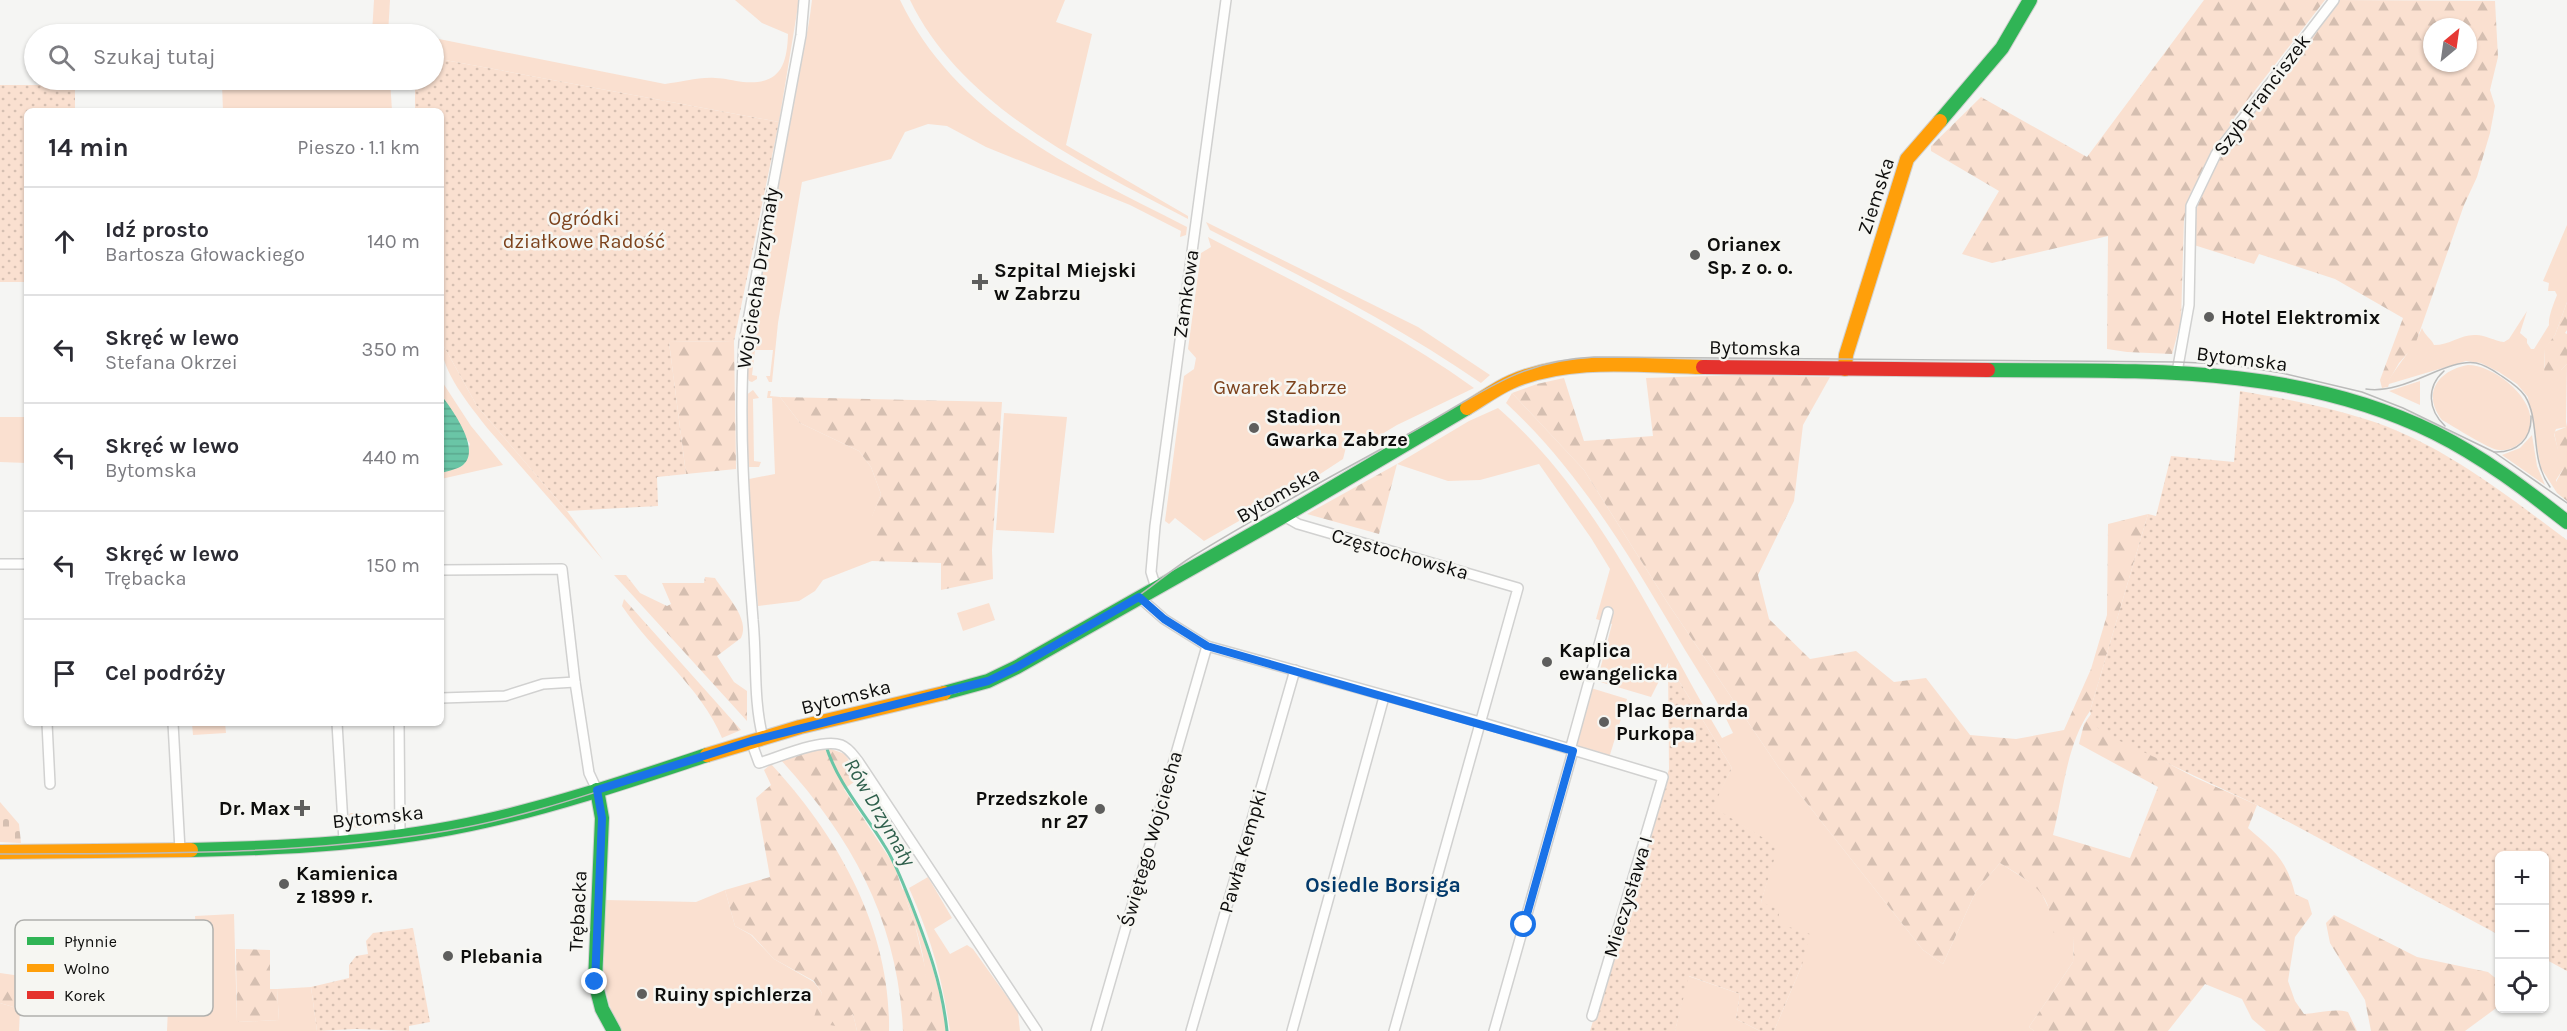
<!DOCTYPE html>
<html lang="pl">
<head>
<meta charset="utf-8">
<style>
  body { margin:0; font-family:Karla,sans-serif; background:#f2f2f3; color:#2b2b33 }
  .controls { position:absolute; right:18px; bottom:18px; display:grid; overflow:hidden; border-radius:9px; box-shadow:0 2px 4px #0004 }
  .controls button { width:54px; height:54px; display:grid; place-items:center; padding:0; border:0; border-bottom:2px solid #e1e1e2; background:#fff; color:#2b2b33; font:30px sans-serif }
  .compass { position:absolute; left:2423px; top:18px; width:54px; height:54px; border-radius:50%; background:#fff; box-shadow:0 2px 4px #0004; rotate:29deg }
  .stop { position:absolute; width:18px; height:18px; margin:-14px; border:4px solid #1a73e8; border-radius:50%; background:#fff }
  .stop.end { background:#1a73e8; border-color:#fff; box-shadow:0 2px 6px #0008 }
  .list { margin:0; padding:0; list-style:none }
  h2 { display:flex; justify-content:space-between; align-items:center; height:78px; margin:0; padding:0 24px; font-size:26px }
  h2 small { font-size:20px; font-weight:400; color:#7c7c81 }
  .list li { display:grid; grid-template-columns:39px 1fr auto; gap:18px; align-items:center; box-sizing:border-box; height:108px; padding:0 24px; border-top:2px solid #e1e1e2 }
  .list b { display:block; font-size:22px; white-space:nowrap }
  .list p { margin:0; font-size:20px; white-space:nowrap; color:#7c7c81 }
  .list em { font-size:20px; font-style:normal; color:#7c7c81 }
  .icon { flex:none; width:33px; height:33px; fill:none; stroke:currentColor; stroke-width:2; stroke-linecap:round; stroke-linejoin:round }
  .map { position:relative; flex:none; width:2567px; height:1031px; overflow:hidden }
  .search { position:absolute; background:#fff; box-shadow:0 2px 4px #0004; left:24px; top:24px; width:420px; height:66px; display:flex; align-items:center; gap:15px; box-sizing:border-box; padding:0 21px; border-radius:33px; color:#7c7c81; font-size:22px }
  .panel { position:absolute; background:#fff; box-shadow:0 2px 4px #0004; left:24px; top:108px; width:420px; height:618px; border-radius:9px }
  .map>svg:first-child { display:block }
  .green { fill:#fae0d0 }
  .forest { fill:url(#forest-firs); fill-rule:evenodd }
  .cemetery { fill:url(#cemetery-stones) }
  .garden { fill:url(#garden-dots) }
  .water { fill:url(#water-rules) }
  .lines { fill:none; stroke-linecap:round; stroke-linejoin:round }
  .stream { stroke:#6ac5a6; stroke-width:3 }
  .street-casing { stroke:#d1d1d0; stroke-width:12 }
  .fast-casing { stroke:#d1d1d0; stroke-width:16 }
  .slow-casing { stroke:#d1d1d0; stroke-width:16 }
  .jam-casing { stroke:#d1d1d0; stroke-width:16 }
  .street { stroke:#fefefd; stroke-width:9 }
  .fast { stroke:#30b455; stroke-width:14 }
  .slow { stroke:#ff9f0a; stroke-width:14 }
  .jam { stroke:#e5322d; stroke-width:14 }
  .tram { stroke:#bbbbba; stroke-width:1.5 }
  .route { stroke:#1a73e8; stroke-width:8 }
  .poi-dot { fill:#5e5e5d; stroke:#f6f6f2; stroke-width:2 }
  .labels { text-anchor:middle; dominant-baseline:central; stroke-width:5; stroke-linejoin:round; paint-order:stroke }
  .street-label { font-size:20px; fill:#0d0d0c; stroke:#f6f6f2 }
  .park-label { font-size:20px; fill:#7c421c; stroke:#f6f6f2 }
  .poi-label { font-size:20px; font-weight:bold; fill:#0d0d0c; stroke:#f6f6f2; text-anchor:start }
  .water-label { font-size:21px; font-style:italic; fill:#2e5f4c; stroke:#f6f6f2 }
  .neighbourhood-label { font-size:21px; font-weight:bold; fill:#033a6b; stroke:#f6f6f2 }
  .key { fill:#f6f6f2; stroke:#b0b0ad; stroke-width:1.5 }
  .key-label { font-size:16px; fill:#0d0d0c }
</style>
</head>
<body>
<div class="map">
<svg width="2567" height="1031" viewBox="0 0 2567 1031">
  <defs>
    <pattern id="forest-firs" width="22" height="20" patternUnits="userSpaceOnUse" patternTransform="scale(1.5)"><rect width="22" height="20" fill="#fae0d0"/><path d="M5 1l3.5 6h-7zM16 11l3.5 6h-7z" fill="#d5bfb1"/></pattern>
    <pattern id="cemetery-stones" width="16" height="16" patternUnits="userSpaceOnUse" patternTransform="scale(1.5)"><rect width="16" height="16" fill="#fae0d0"/><path d="M2 7V4a2 2 0 0 1 4 0v3zM10 15v-3a2 2 0 0 1 4 0v3z" fill="#d5bfb1"/></pattern>
    <pattern id="garden-dots" width="8" height="8" patternUnits="userSpaceOnUse" patternTransform="scale(1.5)"><rect width="8" height="8" fill="#fae0d0"/><path d="M2 2h.1M6 6h.1" fill="none" stroke="#d5bfb1" stroke-width="1.8" stroke-linecap="round"/></pattern>
    <pattern id="water-rules" width="6" height="5" patternUnits="userSpaceOnUse" patternTransform="scale(1.5)"><rect width="6" height="5" fill="#6ac5a6"/><path d="M0 2.5h6" fill="none" stroke="#5ba88e"/></pattern>
  </defs>
  <rect width="100%" height="100%" fill="#f5f5f3"/>
  <g class="green">
    <path d="M374,0H390L388,34H372Z"/>
    <path d="M735,0H799L779,122L434,58V38L665,84C682,82 698,77 715,78C725,78 734,81 743,82C779,85 787,67 788,34L762,23Z"/>
    <path d="M812,0H900C957,118 1076,170 1187,227L1186,235L1180,237L1181,231L1130,205L986,147L947,126L928,124L905,132L891,159L802,182L778,323L772,382H769L766,376H770L773,350H755L752,375L757,376V379L752,382L749,381L746,373C757,285 775,196 791,108C798,72 808,37 812,0Z"/>
    <path d="M910,0H1065L1056,22L1092,34L1066,145L1188,216V219C1088,166 962,108 910,0Z"/>
    <path d="M390,80L392,111H223L222,84Z"/>
    <path d="M1206,222L1418,327L1490,375L1481,383C1395,324 1303,277 1210,230Z"/>
    <path d="M2567,225V302L2555,335L2545,349L2544,368L2561,370L2567,364L2566,427L2556,429L2554,434L2563,469L2556,480L2557,493L2541,468L2528,397L2517,384L2499,372L2481,363L2466,361L2389,384L2388,387L2382,388L2380,380L2388,381C2399,363 2414,348 2422,328C2425,336 2431,338 2434,345C2450,345 2461,334 2476,335C2486,335 2494,341 2504,342L2509,339L2527,311L2520,333L2527,339V343L2531,349H2534L2549,325C2548,317 2554,303 2557,295L2555,291H2548L2549,283L2543,281Z"/>
    <path d="M1208,237C1298,284 1391,328 1474,388L1397,425L1367,443L1355,441L1346,447L1343,459L1314,478L1204,541L1175,518L1169,524L1165,521L1184,376L1194,369L1196,358L1188,349L1201,253L1211,247Z"/>
    <path d="M441,341L477,406L567,511L603,560L488,429C470,405 441,373 441,341Z"/>
    <path d="M2468,365C2499,365 2554,413 2520,443C2514,448 2506,451 2499,450C2490,450 2453,426 2442,420C2421,393 2439,370 2468,365Z"/>
    <path d="M441,380L471,426L503,465L441,479V473L462,466L470,444L441,395Z"/>
    <path d="M2420,381V405L2389,391Z"/>
    <path d="M753,390L759,398L753,399L754,461L761,462L759,467H749L747,464L745,396Z"/>
    <path d="M768,391H771L770,396L780,397L800,423L859,451L871,467L881,494L872,517V561L823,580L815,591L799,601L758,606L748,485L749,479L775,474L772,398H767Z"/>
    <path d="M1512,393L1584,470L1667,602L1779,768L1923,950L1943,964L1976,891L2000,863L2039,888L2052,915L2074,938L2073,962L2029,1027L2034,1031H1774L1802,965L1777,923L1761,902L1777,847L1712,807L1732,768L1668,663L1651,697L1597,681L1612,624L1596,619L1610,569L1591,538L1539,464L1480,480L1448,481L1397,464L1469,421L1498,408C1597,494 1656,626 1722,738L1733,733C1718,700 1696,669 1678,638C1628,553 1579,471 1506,403Z"/>
    <path d="M1004,413L1067,417L1054,533L996,530Z"/>
    <path d="M0,417H27V463L0,462Z"/>
    <path d="M2532,435L2537,466L2545,485L2502,455L2520,448Z"/>
    <path d="M989,603L995,620L963,631L957,613Z"/>
    <path d="M1591,688L1627,699L1609,758L1578,748L1576,745Z"/>
    <path d="M192,723H225L226,733L193,735Z"/>
    <path d="M351,813L390,814L385,824L368,827L370,816H362L363,828H356L351,824L349,814Z"/>
    <path d="M928,877L952,918L934,929L950,954L967,945L973,949L1018,1012L1020,1031H950C942,977 931,938 909,888Z"/>
    <path d="M904,889C923,936 940,981 946,1031H937L925,976C926,956 911,909 902,890Z"/>
    <path d="M725,890L735,926L751,935L774,959L814,982L822,993L821,1000L850,1015L853,1014L857,1031H621C597,990 603,946 606,900L696,902Z"/>
    <path d="M234,914L237,1022L279,1020L277,989L311,987L317,1031H167L170,963H197L195,916Z"/>
    <path d="M1688,976L1740,994L1736,1019L1760,1031H1675Z"/>
    <path d="M0,1003L20,1009L19,1031H0Z"/>
  </g>
  <g class="forest">
    <path d="M2204,0H2325L2236,115L2192,191L2184,219L2181,321L2172,354L2127,352L2107,349L2108,236L1992,263L1962,254L1999,191L1931,151V146L1981,97L2087,157Z"/>
    <path d="M2338,0L2495,1L2498,57L2490,90L2495,106L2490,133L2477,177L2464,205L2415,345L2399,363L2388,382L2380,380L2403,318L2335,279L2259,254L2254,264L2194,245L2193,218L2204,189L2230,140ZM2432,27H2468V63H2432Z"/>
    <path d="M2567,302V330L2565,333L2567,334V364L2561,370L2559,379L2548,383L2544,378L2545,348L2555,335Z"/>
    <path d="M734,341L736,469L686,474L669,342Z"/>
    <path d="M1741,375L1830,377L1803,425L1794,501L1758,575L1769,619L1810,659L1856,651L1894,682L1926,678L1970,735L2016,739L2064,730L2091,669L2107,615L2108,524L2148,514L2090,711C2066,745 2063,795 2053,835L2130,858L2158,787L2079,744L2084,724L2091,714L2095,725L2196,778L2257,805L2248,828C2273,850 2287,859 2295,894L2308,900L2312,914L2295,937L2288,981L2295,1001L2304,1014C2319,1013 2334,1008 2348,1012L2357,1031H2266L2252,1019L2242,999L2205,984L2168,1031H2034L2029,1027L2073,962L2074,938L2049,931C2056,893 2028,881 2000,863L1976,891L1943,964L1923,950L1779,768L1667,602L1584,470L1512,393L1537,384L1564,378L1584,441L1653,436L1646,378Z"/>
    <path d="M780,397L1002,402L992,550L993,579L941,590V563L872,561V516L881,494L871,467L859,451L800,423Z"/>
    <path d="M2567,422V501L2557,493L2555,484L2563,469L2557,464L2558,451L2554,432L2566,427Z"/>
    <path d="M1397,464L1379,534L1307,514Z"/>
    <path d="M614,575H626L640,593L667,606L671,604L662,583H704L705,577L715,578C724,593 751,619 741,638L717,656L734,682L747,691V721Z"/>
    <path d="M624,599L741,730L722,738C701,687 652,651 622,606Z"/>
    <path d="M831,749L845,754L860,778L844,789L894,865L915,925L925,967V976L934,986L931,999C941,1010 938,1017 937,1031H903C898,921 853,839 780,759L816,750Z"/>
    <path d="M771,764C838,836 891,929 889,1031H857L853,1014L836,1026L823,1024L814,1017L822,993L814,981L774,959L752,935L735,926L725,890L770,877L756,798L771,785L764,770Z"/>
    <path d="M2334,915L2417,957L2488,972L2499,981V1006L2465,1031H2371L2365,1000L2330,943L2326,923Z"/>
    <path d="M236,949L270,950V989H277L279,1020L237,1022Z"/>
    <path d="M0,973L21,976L20,1009L0,1003Z"/>
  </g>
  <path class="cemetery" d="M0,802L19,824L21,843L0,842Z"/>
  <g class="garden">
    <path d="M434,58L779,122L734,341L669,342L686,474L657,477L658,506L567,511L477,406L441,341V111H415V80H434Z"/>
    <path d="M0,85H75V111H27V282H0Z"/>
    <path d="M2240,391C2281,398 2325,406 2365,419C2440,442 2505,494 2567,540V971L2545,959L2544,856H2500L2499,935L2257,805L2107,735L2094,725L2090,711L2148,514L2156,516L2171,456L2234,462Z"/>
    <path d="M1668,663L1732,768L1713,807L1778,847L1761,902L1780,910L1777,923L1810,934L1802,965L1774,1031H1760L1736,1019L1740,994L1689,976L1675,1031H1590L1669,769Z"/>
    <path d="M413,928L430,1022L409,1026V1031L356,1029L317,1031L311,987L349,978V965L356,956L368,954L366,941L373,933Z"/>
  </g>
  <path class="water" d="M441,395C452,409 482,450 463,465C458,469 448,471 441,473Z"/>
  <g class="lines">
    <path class="stream" d="M826,746C838,784 864,812 884,845C896,863 903,884 911,903C928,947 942,984 947,1031"/>
    <defs>
      <g id="street">
        <path d="M2177,372L2189,305L2191,206L2216,154L2334,0"/>
        <path d="M1284,516L1298,524L1518,588L1394,1031"/>
        <path d="M0,564H27"/>
        <path d="M441,570L562,569L575,682L589,773L597,790"/>
        <path d="M1156,588L1151,572L1155,526L1226,0"/>
        <path d="M1139,597L1164,619L1207,646L1480,722L1663,777L1592,1016"/>
        <path d="M441,698L505,696L543,684L575,682"/>
        <path d="M47,723L50,784"/>
        <path d="M173,723L180,850"/>
        <path d="M337,723L344,841"/>
        <path d="M399,723L400,835"/>
        <path d="M763,738C753,699 757,660 753,620C746,527 738,435 744,342L801,35L804,0"/>
        <path d="M751,741L759,763C779,757 822,738 841,745C849,748 853,755 858,761L1037,1031"/>
        <path d="M1570,750L1608,612"/>
        <path d="M1096,1031L1207,646"/>
        <path d="M1191,1031L1295,670"/>
        <path d="M1292,1031L1384,697"/>
        <path d="M1494,1031L1573,751"/>
      </g>
      <g id="fast">
        <path d="M1940,121L2002,48L2030,0"/>
        <path d="M1988,370C2140,371 2296,364 2435,433C2483,457 2525,489 2567,522"/>
        <path d="M944,693L988,681L1017,667L1284,516L1467,408"/>
        <path d="M597,790L602,818L595,982L602,1009L614,1031"/>
        <path d="M191,850C289,848 389,843 485,821C561,804 634,779 707,755"/>
      </g>
      <g id="slow">
        <path d="M1845,369L1846,355L1907,159L1940,121"/>
        <path d="M1467,408C1481,400 1495,389 1511,382C1569,356 1641,366 1703,367"/>
        <path d="M707,755L800,727L944,693"/>
        <path d="M0,852L191,850"/>
      </g>
      <path id="jam" d="M1703,367L1988,370"/>
    </defs>
    <use href="#street" class="street-casing"/>
    <use href="#fast" class="fast-casing"/>
    <use href="#slow" class="slow-casing"/>
    <use href="#jam" class="jam-casing"/>
    <use href="#street" class="street"/>
    <use href="#fast" class="fast"/>
    <use href="#slow" class="slow"/>
    <use href="#jam" class="jam"/>
    <g class="tram">
      <path d="M2444,371C2426,387 2428,410 2445,426"/>
      <path d="M2366,389C2405,395 2446,358 2476,363C2485,365 2493,370 2500,375C2509,381 2519,387 2525,396C2541,422 2529,458 2550,487"/>
      <path d="M2494,452L2567,503"/>
      <path d="M0,854C149,853 299,856 446,831C552,813 650,771 753,743C821,724 890,709 958,692C1019,672 1078,638 1131,601C1152,587 1172,569 1193,556C1267,510 1344,470 1419,428C1482,393 1518,361 1594,357L2178,362L2225,364L2282,373L2362,392L2403,408L2494,452C2517,453 2532,439 2531,416"/>
    </g>
  </g>
  <g class="lines">
    <path class="route" d="M595,982L602,818L597,790L751,741L988,681L1017,667L1139,597L1164,619L1207,646L1573,751L1524,925"/>
  </g>
  <g class="poi-dot">
    <circle cx="1695" cy="255" r="6"/>
    <path d="M977 273h6v6h6v6h-6v6h-6v-6h-6v-6h6z"/>
    <circle cx="2209" cy="317" r="6"/>
    <circle cx="1254" cy="428" r="6"/>
    <circle cx="1547" cy="662" r="6"/>
    <circle cx="1604" cy="722" r="6"/>
    <path d="M299 799h6v6h6v6h-6v6h-6v-6h-6v-6h6z"/>
    <circle cx="1100" cy="809" r="6"/>
    <circle cx="284" cy="884" r="6"/>
    <circle cx="448" cy="956" r="6"/>
    <circle cx="642" cy="994" r="6"/>
  </g>
  <g class="labels">
    <g class="street-label">
      <text transform="translate(2262 95) rotate(-53)">Szyb Franciszek</text>
      <text transform="translate(1876 196) rotate(-72)">Ziemska</text>
      <text transform="translate(758 278) rotate(-81)">Wojciecha Drzymały</text>
      <text transform="translate(1186 294) rotate(-82)">Zamkowa</text>
      <text transform="translate(1755 348) rotate(1)">Bytomska</text>
      <text transform="translate(2242 359) rotate(7)">Bytomska</text>
      <text transform="translate(1278 495) rotate(-30)">Bytomska</text>
      <text transform="translate(1400 554) rotate(16)">Częstochowska</text>
      <text transform="translate(846 697) rotate(-14)">Bytomska</text>
      <text transform="translate(378 817) rotate(-6)">Bytomska</text>
      <text transform="translate(1151 839) rotate(-74)">Świętego Wojciecha</text>
      <text transform="translate(1243 851) rotate(-74)">Pawła Kempki</text>
      <text transform="translate(1628 897) rotate(-73)">Mieczysława I</text>
      <text transform="translate(578 911) rotate(-87)">Trębacka</text>
    </g>
    <g class="park-label">
      <text x="584" y="218">Ogródki<tspan x="584" dy="23">działkowe Radość</tspan></text>
      <text x="1280" y="387">Gwarek Zabrze</text>
    </g>
    <g class="poi-label">
      <text x="1707" y="244">Orianex<tspan x="1707" dy="23">Sp. z o. o.</tspan></text>
      <text x="994" y="270">Szpital Miejski<tspan x="994" dy="23">w Zabrzu</tspan></text>
      <text x="2221" y="317">Hotel Elektromix</text>
      <text x="1266" y="416">Stadion<tspan x="1266" dy="23">Gwarka Zabrze</tspan></text>
      <text x="1559" y="650">Kaplica<tspan x="1559" dy="23">ewangelicka</tspan></text>
      <text x="1616" y="710">Plac Bernarda<tspan x="1616" dy="23">Purkopa</tspan></text>
      <text x="1088" y="798" text-anchor="end">Przedszkole<tspan x="1088" dy="23">nr 27</tspan></text>
      <text x="290" y="808" text-anchor="end">Dr. Max</text>
      <text x="296" y="873">Kamienica<tspan x="296" dy="23">z 1899 r.</tspan></text>
      <text x="460" y="956">Plebania</text>
      <text x="654" y="994">Ruiny spichlerza</text>
    </g>
    <g class="water-label">
      <text transform="translate(880 812) rotate(60)">Rów Drzymały</text>
    </g>
    <g class="neighbourhood-label">
      <text x="1383" y="885">Osiedle Borsiga</text>
    </g>
  </g>
  <rect x="15" y="920" width="198" height="96" rx="9" class="key"/>
  <rect x="27" y="937" width="27" height="8" fill="#30b455"/>
  <rect x="27" y="964" width="27" height="8" fill="#ff9f0a"/>
  <rect x="27" y="991" width="27" height="8" fill="#e5322d"/>
  <g class="key-label">
    <text x="64" y="947">Płynnie</text>
    <text x="64" y="974">Wolno</text>
    <text x="64" y="1001">Korek</text>
  </g>
</svg>
<div class="controls">
<button>+</button>
<button>−</button>
<button><svg class="icon" aria-label="locate" viewBox="0 0 24 24"><circle cx="12" cy="12" r="6"/><path d="M12 2v4M12 18v4M2 12h4M18 12h4"/></svg></button>
</div>
<svg class="compass" viewBox="-18 -18 36 36"><path d="M0-13l5 13h-10z" fill="#e53935"/><path d="M0 13l5-13h-10z" fill="#7c7c81"/></svg>
<div class="stop" style="left:1524px;top:925px"></div>
<div class="stop end" style="left:595px;top:982px"></div>
<div class="search"><svg class="icon" aria-label="search" viewBox="0 0 24 24"><circle cx="10" cy="10" r="6"/><path d="M15 15l6 6"/></svg>Szukaj tutaj</div>
<section class="panel">
<h2>14 min<small>Pieszo · 1.1 km</small></h2>
<ul class="list">
<li><svg class="icon" aria-label="ahead" viewBox="0 0 24 24"><path d="M12 20V5M6 11l6-6 6 6"/></svg><div><b>Idź prosto</b><p>Bartosza Głowackiego</p></div><em>140 m</em></li>
<li><svg class="icon" aria-label="left" viewBox="0 0 24 24"><path d="M17 20v-9H6M10 6l-5 5 5 5"/></svg><div><b>Skręć w lewo</b><p>Stefana Okrzei</p></div><em>350 m</em></li>
<li><svg class="icon" aria-label="left" viewBox="0 0 24 24"><path d="M17 20v-9H6M10 6l-5 5 5 5"/></svg><div><b>Skręć w lewo</b><p>Bytomska</p></div><em>440 m</em></li>
<li><svg class="icon" aria-label="left" viewBox="0 0 24 24"><path d="M17 20v-9H6M10 6l-5 5 5 5"/></svg><div><b>Skręć w lewo</b><p>Trębacka</p></div><em>150 m</em></li>
<li><svg class="icon" aria-label="arrive" viewBox="0 0 24 24"><path d="M6 21V4h12l-3 4 3 4H6"/></svg><div><b>Cel podróży</b></div></li>
</ul>
</section>
</div>
</body>
</html>
